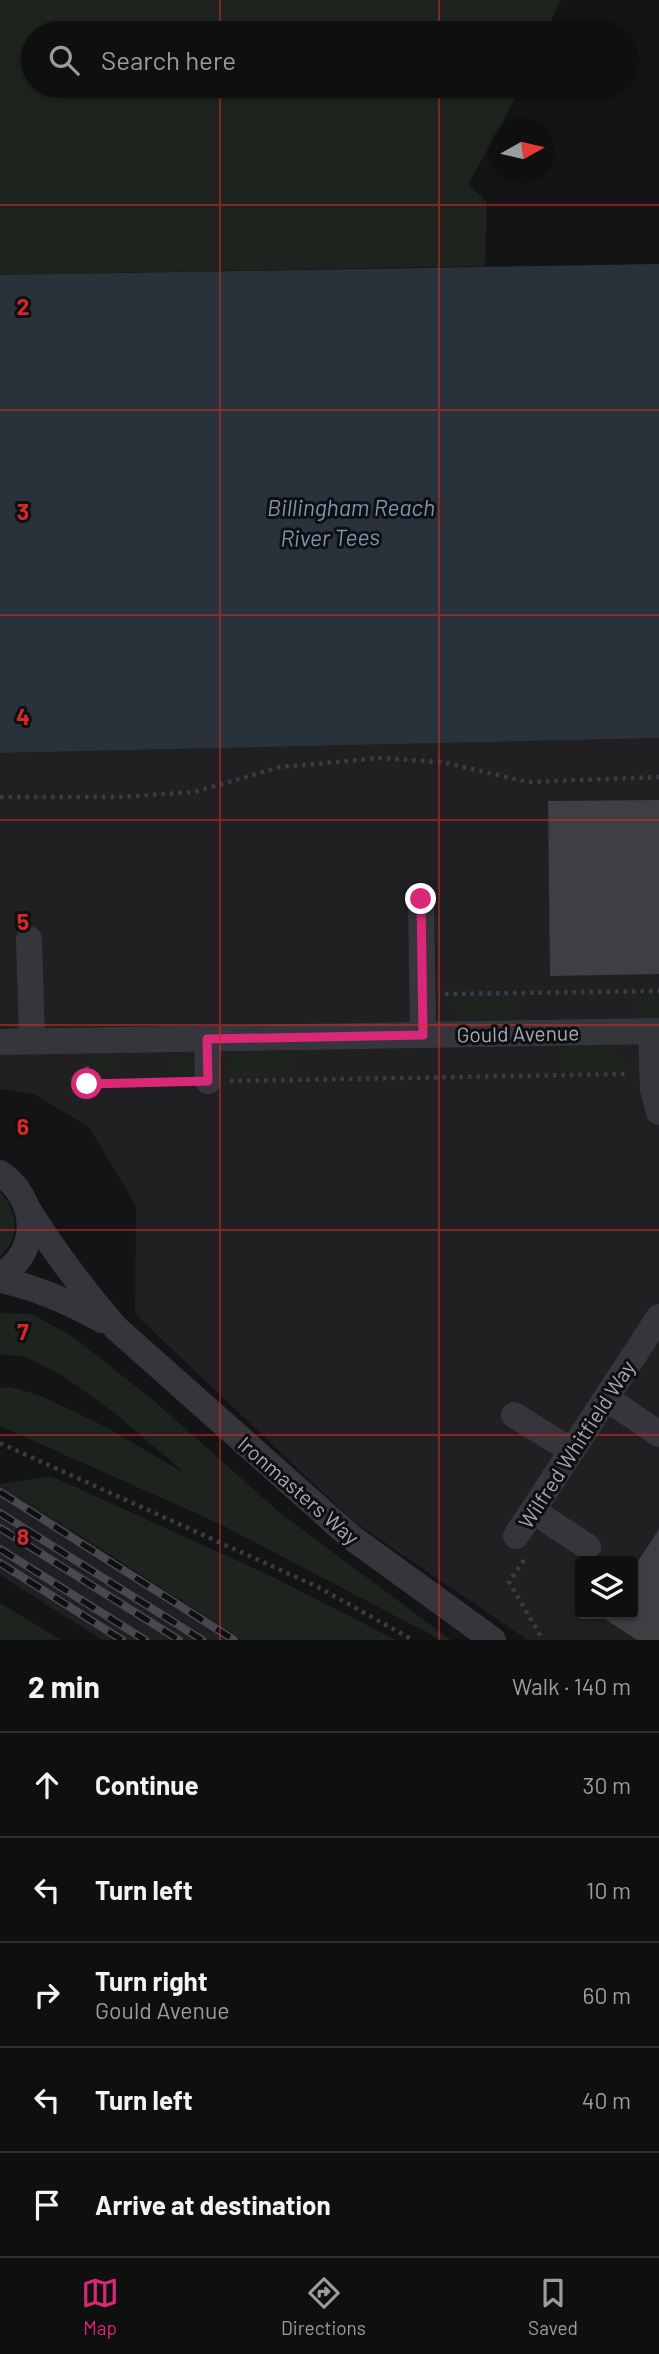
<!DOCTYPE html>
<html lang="en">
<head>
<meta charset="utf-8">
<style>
  body { margin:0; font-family:Barlow,sans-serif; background:#1d1d1e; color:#f1f3f6 }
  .controls { position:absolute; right:21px; bottom:21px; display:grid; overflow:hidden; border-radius:7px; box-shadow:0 2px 5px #0004 }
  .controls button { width:63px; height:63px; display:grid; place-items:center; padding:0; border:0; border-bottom:2px solid #2f2f30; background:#0f0f10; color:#f1f3f6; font:35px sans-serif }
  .compass { position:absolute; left:491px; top:119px; width:63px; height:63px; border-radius:50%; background:#0f0f10; box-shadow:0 2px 5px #0004; rotate:82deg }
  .stop { position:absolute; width:21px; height:21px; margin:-16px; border:5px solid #db2777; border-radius:50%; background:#fff }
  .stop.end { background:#db2777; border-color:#fff; box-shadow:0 2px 7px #0008 }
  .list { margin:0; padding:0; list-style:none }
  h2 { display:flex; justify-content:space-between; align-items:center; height:91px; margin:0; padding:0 28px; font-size:30px }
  h2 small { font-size:23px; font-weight:400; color:#9b9c9f }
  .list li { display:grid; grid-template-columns:46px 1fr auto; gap:21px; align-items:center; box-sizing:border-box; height:105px; padding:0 28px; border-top:2px solid #2f2f30 }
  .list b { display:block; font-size:26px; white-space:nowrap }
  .list p { margin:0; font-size:23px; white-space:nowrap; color:#9b9c9f }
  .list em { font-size:23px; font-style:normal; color:#9b9c9f }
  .icon { flex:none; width:38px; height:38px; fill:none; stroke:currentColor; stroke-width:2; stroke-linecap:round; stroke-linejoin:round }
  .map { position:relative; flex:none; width:659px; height:1640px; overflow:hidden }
  .search { position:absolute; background:#0f0f10; box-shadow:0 2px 5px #0004; left:21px; right:21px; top:21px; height:77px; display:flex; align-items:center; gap:18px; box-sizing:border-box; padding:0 24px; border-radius:38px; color:#9b9c9f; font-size:26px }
  .sheet { height:616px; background:#0f0f10 }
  nav { display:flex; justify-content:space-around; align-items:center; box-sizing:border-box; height:98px; border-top:2px solid #2f2f30; background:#0f0f10; font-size:19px; color:#9b9c9f }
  nav a { display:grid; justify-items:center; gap:4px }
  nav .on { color:#db2777 }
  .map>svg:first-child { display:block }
  .built { fill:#202023; fill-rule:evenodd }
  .green { fill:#1c241d }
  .water { fill:#29323a }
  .building { fill:#3e3e43 }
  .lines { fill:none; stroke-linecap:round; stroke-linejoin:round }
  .path { stroke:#3b3c42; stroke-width:4.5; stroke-dasharray:3.5 5; stroke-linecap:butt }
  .minor { stroke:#35353b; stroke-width:26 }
  .rail-casing { stroke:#484950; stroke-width:8 }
  .rail { stroke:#0f0f11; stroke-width:5; stroke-dasharray:16; stroke-linecap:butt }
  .route { stroke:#db2777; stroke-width:9 }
  .grid { fill:none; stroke:#d62828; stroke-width:2; stroke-opacity:0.55 }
  .labels { text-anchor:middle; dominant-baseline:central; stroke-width:6; stroke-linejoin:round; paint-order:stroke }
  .street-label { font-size:21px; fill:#a5a9b7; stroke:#0f0f11 }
  .water-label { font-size:23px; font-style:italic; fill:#7a95b4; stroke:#0f0f11 }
  .grid-label { font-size:23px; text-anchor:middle; font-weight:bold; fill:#d62828; stroke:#0f0f11; stroke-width:6; stroke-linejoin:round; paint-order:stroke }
</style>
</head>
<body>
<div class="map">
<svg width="659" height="1640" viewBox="0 0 659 1640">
  <rect width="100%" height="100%" fill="#141416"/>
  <g class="built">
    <path d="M659,738V1640H528L353,1521L135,1314L136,1206L89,1127L34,1094L0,1089V753ZM580,1561H633V1614H580Z"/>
    <path d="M0,1484L139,1575L239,1640H102L0,1575Z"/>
  </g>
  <g class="green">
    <path d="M0,0H561L545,33H33V86H520L502,124L468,184L487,202L485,266L0,275Z"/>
    <rect x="638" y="996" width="21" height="22"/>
    <path d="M514,999V1021C486,1022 463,1024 444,1000Z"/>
    <path d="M601,1046L618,1056L634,1069L558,1071L559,1047Z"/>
    <path d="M291,1052V1076L222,1078L225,1064L238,1054Z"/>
    <path d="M115,1055V1079H91L90,1056Z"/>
    <path d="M171,1055C191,1055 195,1060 201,1078L171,1079Z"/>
    <path d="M0,1192C19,1211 20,1239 0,1257Z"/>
    <path d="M0,1313L31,1314L69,1334L152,1399L279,1512L451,1640H441L220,1524L0,1426V1388L10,1387L39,1395L108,1428L187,1475L116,1414L63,1376L24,1356L0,1355Z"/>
    <path d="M51,1476L269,1575L396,1640H242L0,1484Z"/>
    <path d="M0,1603L61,1640H0Z"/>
  </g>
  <path class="water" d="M659,264V738L0,753V275Z"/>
  <g class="building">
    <path d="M659,800V974L550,976L548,801Z"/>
    <path d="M659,1529V1640H637L602,1617L604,1614H633V1569Z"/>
  </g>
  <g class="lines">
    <g class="path">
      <path d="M0,797H120L194,792L280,767L380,758L442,762L528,782L659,777"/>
      <path d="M445,994L659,991"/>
      <path d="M87,1066V1084L183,1082"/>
      <path d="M230,1081L627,1074"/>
      <path d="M0,1443L318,1587L413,1640"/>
      <path d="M524,1560L509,1582L543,1640"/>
    </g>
    <g class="minor">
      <path d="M421,899L423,1035"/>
      <path d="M29,939L32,1041"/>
      <path d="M651,1031L653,1090L659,1112"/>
      <path d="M207,1039L208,1081"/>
      <path d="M0,1042L659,1031"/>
      <path d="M0,1173C38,1199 41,1251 0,1276"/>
      <path d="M27,1208C54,1251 83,1290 116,1328L351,1537L493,1640"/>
      <path d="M0,1280C35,1287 71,1303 102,1320"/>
      <path d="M606,1398L659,1434"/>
      <path d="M514,1415L572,1451"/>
      <path d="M533,1511L588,1547"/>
      <path d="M516,1536L659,1317"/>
    </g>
    <defs>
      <g id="rail">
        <path d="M0,1492L234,1640"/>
        <path d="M0,1513L202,1640"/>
        <path d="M0,1528L179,1640"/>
        <path d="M0,1549L145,1640"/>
        <path d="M0,1563L122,1640"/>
      </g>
    </defs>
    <use href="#rail" class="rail-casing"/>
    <use href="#rail" class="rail"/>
  </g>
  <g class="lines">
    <path class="route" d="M87,1084L208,1081L207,1039L423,1035L421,899"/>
  </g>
  <path class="grid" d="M220,0V33M439,0V33M220,86V1640M439,86V1640M0,205H659M0,410H659M0,615H659M0,820H659M0,1025H659M0,1230H659M0,1435H659"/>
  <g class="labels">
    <g class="street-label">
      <text transform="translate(518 1033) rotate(-1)">Gould Avenue</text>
      <text transform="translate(576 1444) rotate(-57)">Wilfred Whitfield Way</text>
      <text transform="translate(299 1490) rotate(41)">Ironmasters Way</text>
    </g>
    <g class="water-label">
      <text x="351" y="507">Billingham Reach</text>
      <text transform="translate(330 537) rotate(-1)">River Tees</text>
    </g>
  </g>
  <g class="grid-label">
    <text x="23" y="315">2</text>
    <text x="23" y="520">3</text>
    <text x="23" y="725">4</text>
    <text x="23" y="930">5</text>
    <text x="23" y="1135">6</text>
    <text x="23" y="1340">7</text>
    <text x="23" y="1545">8</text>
  </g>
</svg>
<div class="controls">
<button><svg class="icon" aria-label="layers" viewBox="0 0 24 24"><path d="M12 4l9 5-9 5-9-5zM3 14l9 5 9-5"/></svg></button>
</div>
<svg class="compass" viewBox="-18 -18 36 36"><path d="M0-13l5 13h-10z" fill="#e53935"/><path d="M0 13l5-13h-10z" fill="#9b9c9f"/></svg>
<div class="stop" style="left:87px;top:1084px"></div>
<div class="stop end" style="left:421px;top:899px"></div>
<div class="search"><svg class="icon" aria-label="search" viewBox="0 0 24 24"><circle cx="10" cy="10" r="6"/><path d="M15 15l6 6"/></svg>Search here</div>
</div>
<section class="sheet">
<h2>2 min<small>Walk · 140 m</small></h2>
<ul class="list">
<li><svg class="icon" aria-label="ahead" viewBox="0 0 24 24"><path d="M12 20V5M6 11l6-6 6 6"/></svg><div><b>Continue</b></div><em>30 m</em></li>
<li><svg class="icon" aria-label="left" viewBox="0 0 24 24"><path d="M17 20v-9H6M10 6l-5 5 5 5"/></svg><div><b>Turn left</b></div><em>10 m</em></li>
<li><svg class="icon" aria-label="right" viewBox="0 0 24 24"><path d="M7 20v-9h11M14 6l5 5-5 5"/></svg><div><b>Turn right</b><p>Gould Avenue</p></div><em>60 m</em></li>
<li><svg class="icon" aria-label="left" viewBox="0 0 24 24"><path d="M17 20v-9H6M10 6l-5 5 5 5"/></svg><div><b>Turn left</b></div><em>40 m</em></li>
<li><svg class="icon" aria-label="arrive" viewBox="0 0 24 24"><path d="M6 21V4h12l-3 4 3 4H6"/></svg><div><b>Arrive at destination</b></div></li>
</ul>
</section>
<nav>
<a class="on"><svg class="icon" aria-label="map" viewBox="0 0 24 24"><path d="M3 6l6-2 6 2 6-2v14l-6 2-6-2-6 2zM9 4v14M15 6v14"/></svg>Map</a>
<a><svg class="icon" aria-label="directions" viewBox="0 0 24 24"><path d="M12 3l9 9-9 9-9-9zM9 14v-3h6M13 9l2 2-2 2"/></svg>Directions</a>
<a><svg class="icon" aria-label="saved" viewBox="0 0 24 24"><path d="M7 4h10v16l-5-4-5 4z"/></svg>Saved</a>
</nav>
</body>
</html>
